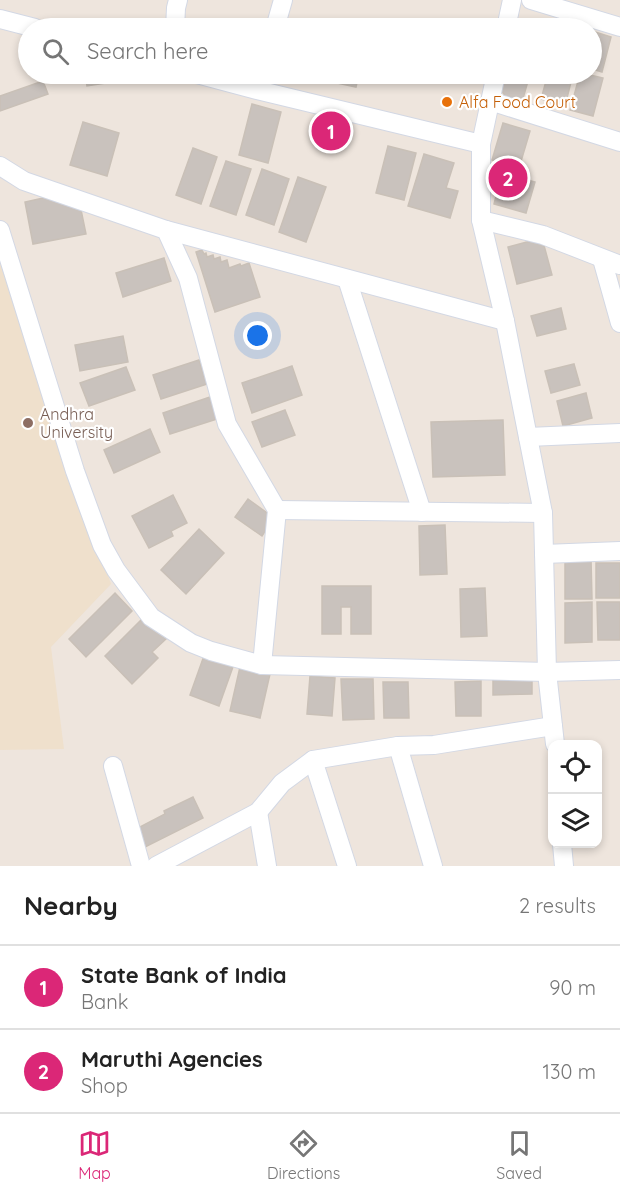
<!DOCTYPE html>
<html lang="en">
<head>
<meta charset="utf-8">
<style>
  body { margin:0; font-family:Quicksand,sans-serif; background:#f6f6f6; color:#222 }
  .controls { position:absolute; right:18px; bottom:18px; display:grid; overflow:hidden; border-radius:12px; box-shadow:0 3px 9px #0003 }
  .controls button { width:54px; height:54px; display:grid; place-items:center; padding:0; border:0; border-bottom:2px solid #e0e0e0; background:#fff; color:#222; font:30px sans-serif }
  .you { position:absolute; left:258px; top:336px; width:21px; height:21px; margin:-15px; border:4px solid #fff; border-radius:50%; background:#1a73e8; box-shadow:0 0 0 9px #1a73e833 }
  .badge { display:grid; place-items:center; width:39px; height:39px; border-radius:50%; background:#db2777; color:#fff; font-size:20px; font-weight:700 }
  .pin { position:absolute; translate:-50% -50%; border:3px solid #fff; box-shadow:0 2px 6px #0006 }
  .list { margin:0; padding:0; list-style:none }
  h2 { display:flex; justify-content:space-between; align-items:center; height:78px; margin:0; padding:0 24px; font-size:26px }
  h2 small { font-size:20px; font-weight:400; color:#767676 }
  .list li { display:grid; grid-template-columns:39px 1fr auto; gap:18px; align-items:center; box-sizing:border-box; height:84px; padding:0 24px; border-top:2px solid #e0e0e0 }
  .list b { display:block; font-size:22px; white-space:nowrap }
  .list p { margin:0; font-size:20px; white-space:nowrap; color:#767676 }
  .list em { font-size:20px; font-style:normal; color:#767676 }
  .icon { flex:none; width:33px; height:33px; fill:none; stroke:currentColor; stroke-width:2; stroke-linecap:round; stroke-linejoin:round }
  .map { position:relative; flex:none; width:620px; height:866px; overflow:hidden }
  .search { position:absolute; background:#fff; box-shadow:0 3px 9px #0003; left:18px; right:18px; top:18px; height:66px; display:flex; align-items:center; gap:15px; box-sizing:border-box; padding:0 21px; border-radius:33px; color:#767676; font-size:22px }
  .sheet { height:246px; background:#fff }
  nav { display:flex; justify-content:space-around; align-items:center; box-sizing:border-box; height:84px; border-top:2px solid #e0e0e0; background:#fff; font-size:16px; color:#767676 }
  nav a { display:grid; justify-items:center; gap:3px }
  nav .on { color:#db2777 }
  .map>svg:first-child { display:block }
  .education { fill:#efe0cc }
  .building { fill:#c9c2bd; stroke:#c9c0b7; stroke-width:1.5 }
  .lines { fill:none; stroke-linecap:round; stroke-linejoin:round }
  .street-casing { stroke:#d3d8e4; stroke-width:20 }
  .street { stroke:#fff; stroke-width:18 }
  .food-dot { fill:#e8710a; stroke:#fff; stroke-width:2 }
  .education-dot { fill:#8d6e63; stroke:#fff; stroke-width:2 }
  .labels { text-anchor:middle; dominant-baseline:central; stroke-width:4.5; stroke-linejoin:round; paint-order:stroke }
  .food-label { font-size:16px; fill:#c56008; stroke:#fff; text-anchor:start }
  .education-label { font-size:16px; fill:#785e54; stroke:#fff; text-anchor:start }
</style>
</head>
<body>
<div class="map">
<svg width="620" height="866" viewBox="0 0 620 866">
  <rect width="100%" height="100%" fill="#eee5dd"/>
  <path class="education" d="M0,263L111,584L51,647L64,749L0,750Z"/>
  <g class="building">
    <path d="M562,19L587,26L586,28H559Z"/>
    <path d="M592,31L611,37L602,72L592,69Z"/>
    <path d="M85,74H111L113,82L87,86Z"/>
    <path d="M334,74H359L356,87L332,82Z"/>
    <path d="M506,74H530L522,102L507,98L501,90Z"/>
    <path d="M548,74H573L565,106L541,99Z"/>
    <path d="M580,74H586L603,78L593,116L570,110Z"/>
    <path d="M43,81L48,94L0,111V96Z"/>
    <path d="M252,104L281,112L268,163L239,155Z"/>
    <path d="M83,122L119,133L107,176L70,165Z"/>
    <path d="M503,123L530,131L519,168L492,160Z"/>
    <path d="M388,146L416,153L404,200L376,193Z"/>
    <path d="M193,148L217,157L201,204L176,195Z"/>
    <path d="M424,154L454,163L446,188L458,191L450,218L408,206Z"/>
    <path d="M226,161L251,169L236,215L210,206Z"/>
    <path d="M262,169L289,179L274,225L246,215Z"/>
    <path d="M502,173L535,182L526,213L494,204Z"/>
    <path d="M298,177L326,187L306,242L279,232Z"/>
    <path d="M43,198L80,205L86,234L33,244L25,202Z"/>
    <path d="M542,238L552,275L517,284L508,247Z"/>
    <path d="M202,250L204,254L206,253L207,257L213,255L214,259L220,257L221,262L227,260L229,268L240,264L241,266L249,263L260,297L215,312L196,252Z"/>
    <path d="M164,258L171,281L123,297L116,273Z"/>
    <path d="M561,308L566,329L537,336L531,316Z"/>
    <path d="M123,336L128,362L80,371L75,345Z"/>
    <path d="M199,360L207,384L161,399L153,375Z"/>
    <path d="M574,364L580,385L551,393L545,371Z"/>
    <path d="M292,366L302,395L252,413L242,383Z"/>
    <path d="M126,367L135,390L89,406L80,383Z"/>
    <path d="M586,393L592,418L563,426L557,401Z"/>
    <path d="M210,397L217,419L170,434L163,413Z"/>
    <path d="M285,410L295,435L262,447L252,422Z"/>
    <path d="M503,420L505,475L433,477L431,422Z"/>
    <path d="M150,429L160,452L114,473L104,450Z"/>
    <path d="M173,495L187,523L171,531L173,536L149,548L132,516Z"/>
    <path d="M248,499L274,518L262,536L235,517Z"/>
    <path d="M445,525L447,574L420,575L419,526Z"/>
    <path d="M199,529L224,553L186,594L161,570Z"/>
    <path d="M591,559L592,599H565V560Z"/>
    <rect x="596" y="563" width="24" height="35"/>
    <path d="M322,586H371V634H351V607H341V634H322Z"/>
    <path d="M485,588L487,636L461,637L460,589Z"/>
    <path d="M115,593L132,611L86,657L69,639Z"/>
    <path d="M592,602V642L565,643V603Z"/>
    <path d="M597,602H620V640H598Z"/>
    <path d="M145,616L167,638L152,652L158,658L132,684L105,656Z"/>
    <path d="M205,653L234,664L219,706L190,695Z"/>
    <path d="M240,667L270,674L260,718L230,711Z"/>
    <path d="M310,676L335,678L332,716L307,714Z"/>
    <path d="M532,676V694L493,695V677Z"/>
    <path d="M341,679H373L374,719L343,720Z"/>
    <path d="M481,681V716H456L455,682Z"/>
    <path d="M383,682H408L409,718H384Z"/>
    <path d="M193,797L203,818L145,847L136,829L165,814L164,811Z"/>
  </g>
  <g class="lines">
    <defs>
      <g id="street">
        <path d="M531,0L620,27"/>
        <path d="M0,19L35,28"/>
        <path d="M175,28L176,8L178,0"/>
        <path d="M275,28L283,0"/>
        <path d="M506,28L512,0"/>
        <path d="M197,74L257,90L481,144"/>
        <path d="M496,74L481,144V220L505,321L543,513L547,672L555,744"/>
        <path d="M490,101L620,142"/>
        <path d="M0,166L24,181L166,230L188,278L227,424L277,510L262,665"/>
        <path d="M481,220L543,235L620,265"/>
        <path d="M0,230L75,471L102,545L116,570L151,617L191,643L211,651L262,665L547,672L620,670"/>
        <path d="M166,230L505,321"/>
        <path d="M602,259L620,323"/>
        <path d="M347,279L422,512"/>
        <path d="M528,437L620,433"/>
        <path d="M277,510L543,513"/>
        <path d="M544,554L620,551"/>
        <path d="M398,746L433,866"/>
        <path d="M313,760L347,866"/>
        <path d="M113,766L141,866"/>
        <path d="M258,812L267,866"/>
        <path d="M562,844L564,866"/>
        <path d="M156,866L258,812L282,783L313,760L398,746L434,745L553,726"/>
      </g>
    </defs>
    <use href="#street" class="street-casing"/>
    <use href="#street" class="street"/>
  </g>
  <circle class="food-dot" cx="447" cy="102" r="6"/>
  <circle class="education-dot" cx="28" cy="423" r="6"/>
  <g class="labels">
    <g class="food-label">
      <text x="459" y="102">Alfa Food Court</text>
    </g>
    <g class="education-label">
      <text x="40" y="414">Andhra<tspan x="40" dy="18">University</tspan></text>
    </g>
  </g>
</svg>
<div class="controls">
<button><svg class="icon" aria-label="locate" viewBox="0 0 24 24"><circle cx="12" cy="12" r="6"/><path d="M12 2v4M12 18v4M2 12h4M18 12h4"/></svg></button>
<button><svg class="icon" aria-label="layers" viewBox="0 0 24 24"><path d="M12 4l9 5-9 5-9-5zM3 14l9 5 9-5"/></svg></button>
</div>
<div class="you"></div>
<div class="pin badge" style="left:331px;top:131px">1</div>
<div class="pin badge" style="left:508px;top:178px">2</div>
<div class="search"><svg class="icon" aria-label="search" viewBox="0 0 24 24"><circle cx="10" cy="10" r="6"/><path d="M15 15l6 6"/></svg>Search here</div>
</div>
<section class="sheet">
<h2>Nearby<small>2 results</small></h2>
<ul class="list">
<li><span class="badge">1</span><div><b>State Bank of India</b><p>Bank</p></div><em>90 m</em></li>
<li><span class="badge">2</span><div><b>Maruthi Agencies</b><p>Shop</p></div><em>130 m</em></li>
</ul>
</section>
<nav>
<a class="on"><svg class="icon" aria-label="map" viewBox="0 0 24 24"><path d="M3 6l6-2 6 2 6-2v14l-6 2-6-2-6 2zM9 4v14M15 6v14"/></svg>Map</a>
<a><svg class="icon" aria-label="directions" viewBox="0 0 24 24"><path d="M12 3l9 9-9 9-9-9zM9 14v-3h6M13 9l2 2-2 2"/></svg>Directions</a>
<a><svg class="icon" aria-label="saved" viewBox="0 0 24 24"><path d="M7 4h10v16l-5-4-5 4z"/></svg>Saved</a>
</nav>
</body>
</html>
